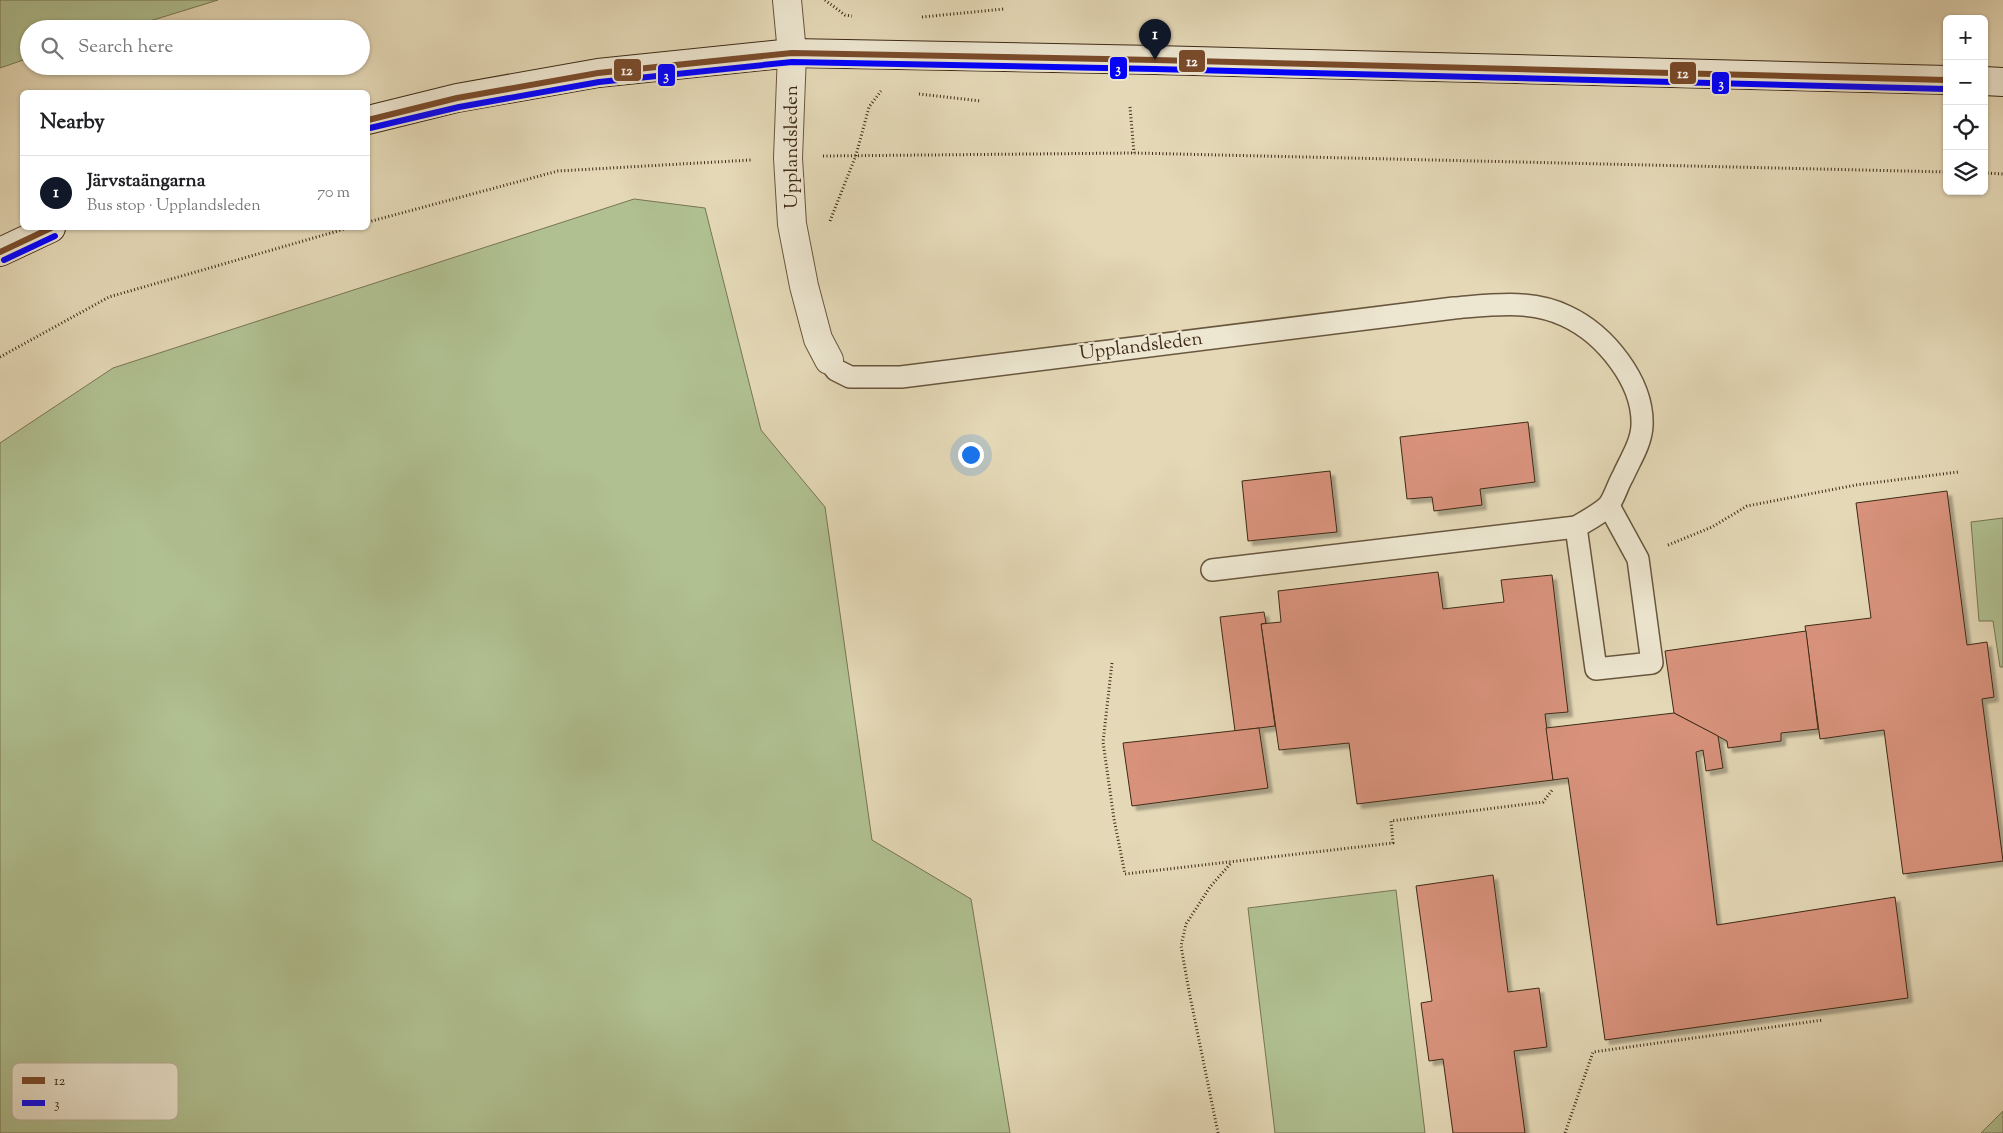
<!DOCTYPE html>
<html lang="en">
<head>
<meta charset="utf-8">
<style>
  body { margin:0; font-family:"Sorts Mill Goudy",serif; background:#f6f6f6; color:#202124 }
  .controls { position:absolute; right:15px; top:15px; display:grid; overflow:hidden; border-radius:8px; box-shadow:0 1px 4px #0004 }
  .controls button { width:45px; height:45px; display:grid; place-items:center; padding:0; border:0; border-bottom:1px solid #e0e0e0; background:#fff; color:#202124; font:25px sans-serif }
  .you { position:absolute; left:970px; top:454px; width:18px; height:18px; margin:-12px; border:4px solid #fff; border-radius:50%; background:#1a73e8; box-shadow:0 0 0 8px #1a73e833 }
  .badge { display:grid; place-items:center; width:32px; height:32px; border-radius:50%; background:#111827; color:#fff; font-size:16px; font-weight:700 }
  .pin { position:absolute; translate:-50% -41px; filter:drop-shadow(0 1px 2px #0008) }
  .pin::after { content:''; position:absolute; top:26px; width:18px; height:15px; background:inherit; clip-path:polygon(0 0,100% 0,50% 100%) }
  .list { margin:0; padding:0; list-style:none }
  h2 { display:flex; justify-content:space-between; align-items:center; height:65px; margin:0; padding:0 20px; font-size:21px }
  h2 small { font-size:16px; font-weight:400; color:#757577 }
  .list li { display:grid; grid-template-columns:32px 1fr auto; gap:15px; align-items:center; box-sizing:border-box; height:75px; padding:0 20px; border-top:1px solid #e0e0e0 }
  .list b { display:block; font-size:19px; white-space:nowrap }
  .list p { margin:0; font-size:16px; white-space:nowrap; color:#757577 }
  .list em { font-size:16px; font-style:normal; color:#757577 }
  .icon { flex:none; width:28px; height:28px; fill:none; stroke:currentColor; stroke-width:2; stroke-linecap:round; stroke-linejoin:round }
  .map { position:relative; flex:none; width:2003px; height:1133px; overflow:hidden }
  .search { position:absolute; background:#fff; box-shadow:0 1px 4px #0004; left:20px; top:20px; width:350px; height:55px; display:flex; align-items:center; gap:12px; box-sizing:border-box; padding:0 18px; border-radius:28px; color:#757577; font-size:19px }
  .panel { position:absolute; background:#fff; box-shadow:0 1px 4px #0004; left:20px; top:90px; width:350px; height:140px; border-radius:8px }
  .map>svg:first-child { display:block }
  .green { fill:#b0c091; stroke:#787554 }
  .building { fill:#d8927c; stroke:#3f2a16; filter:url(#shadow) }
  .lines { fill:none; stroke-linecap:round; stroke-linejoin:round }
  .lane-casing { stroke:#68563e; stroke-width:24 }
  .street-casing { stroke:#68563e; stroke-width:30 }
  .secondary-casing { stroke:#3f2a16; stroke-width:30 }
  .path { stroke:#3f2a16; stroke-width:3; stroke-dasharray:1 2.5; stroke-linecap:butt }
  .lane { stroke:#ede6d0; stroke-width:21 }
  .street { stroke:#ede6d0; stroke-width:28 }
  .secondary { stroke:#ede6d0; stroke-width:28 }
  .bus-1-casing { stroke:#ede6d0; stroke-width:10 }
  .bus-2-casing { stroke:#ede6d0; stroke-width:10 }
  .bus-1 { stroke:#7a4b2a; stroke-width:6 }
  .bus-2 { stroke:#00f; stroke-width:6 }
  .labels { text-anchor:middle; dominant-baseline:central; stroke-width:4.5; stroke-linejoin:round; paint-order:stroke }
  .street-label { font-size:19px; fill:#3f2a16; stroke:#ede6d0 }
  .key { fill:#ede6d0; stroke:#b9ae98; stroke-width:1 }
  .key-label { font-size:14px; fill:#3f2a16 }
  .line-badge { stroke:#ede6d0; stroke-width:2 }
  .badge-label { font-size:14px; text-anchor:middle; font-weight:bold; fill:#fff }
</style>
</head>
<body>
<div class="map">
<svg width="2003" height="1133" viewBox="0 0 2003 1133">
  <defs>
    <filter id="shadow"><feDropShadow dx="4.5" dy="4.5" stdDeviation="1" flood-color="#0004"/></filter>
  </defs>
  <rect width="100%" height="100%" fill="#e4d8b6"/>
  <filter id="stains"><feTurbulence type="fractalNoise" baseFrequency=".004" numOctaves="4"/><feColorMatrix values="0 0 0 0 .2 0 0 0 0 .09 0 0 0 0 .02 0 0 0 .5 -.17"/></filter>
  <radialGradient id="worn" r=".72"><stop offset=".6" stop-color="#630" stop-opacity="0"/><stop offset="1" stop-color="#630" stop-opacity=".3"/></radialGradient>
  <g class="green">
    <path d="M0,0H218L124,29H29V58L0,68Z"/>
    <path d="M634,199L705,208L761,430L825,507L872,840L971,899L1010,1133H0V443L113,368Z"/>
    <path d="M2003,518V667H2000L1993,621H1979L1971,522Z"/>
    <path d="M1396,890L1425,1133H1275L1248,908Z"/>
    <path d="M2003,1111V1133H1981Z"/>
  </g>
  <g class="building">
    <path d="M1528,422L1535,482L1480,489L1482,505L1434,511L1432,497L1407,499L1400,437Z"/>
    <path d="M1330,471L1337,532L1248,541L1242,481Z"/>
    <path d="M1947,491L1967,645L1987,642L1994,697L1982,699L2003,861L1903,874L1884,730L1820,739L1805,626L1871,618L1856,503Z"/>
    <path d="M1438,572L1443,609L1504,602L1501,580L1552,575L1568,712L1545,714L1553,780L1357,804L1349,743L1279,750L1261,624L1281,622L1278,591Z"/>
    <path d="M1264,612L1266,623L1261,624L1275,726L1235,731L1220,617Z"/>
    <path d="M1806,631L1818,729L1781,733V741L1728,748L1727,741L1674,713L1665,651Z"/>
    <path d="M1674,713L1718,736L1723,768L1706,771L1703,750L1696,752L1717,925L1895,897L1908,998L1605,1040L1568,778L1553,780L1546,728Z"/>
    <path d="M1259,728L1268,788L1132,806L1123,743Z"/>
    <path d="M1493,875L1508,992L1539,988L1547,1047L1514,1051L1525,1133H1453L1443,1059L1429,1061L1421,1003L1432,1001L1416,886Z"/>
  </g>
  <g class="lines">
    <defs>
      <g id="lane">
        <path d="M829,360L836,370L850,377H901L1454,308C1492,305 1531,299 1566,316C1605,334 1644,382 1642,426C1641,444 1630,460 1623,476C1618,484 1614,499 1608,506C1600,514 1586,521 1576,527L1212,570"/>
        <path d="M1576,527L1596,669L1652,663L1638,559L1609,506"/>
      </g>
      <path id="street" d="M787,0L792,53L788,158L792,224L804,286L818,339L829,360"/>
      <g id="secondary">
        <path d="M1984,81L2003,82"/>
        <path d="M368,120L457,98L598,73L792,53L1155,60L1947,80"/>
        <path d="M0,252L51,228"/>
      </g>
    </defs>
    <use href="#lane" class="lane-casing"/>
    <use href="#street" class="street-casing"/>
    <use href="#secondary" class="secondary-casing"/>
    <g class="path">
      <path d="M825,0L845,15L852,16"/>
      <path d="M922,17L1004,9"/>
      <path d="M919,94L981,101"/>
      <path d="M1130,107L1134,153"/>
      <path d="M823,156L1134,153L1947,172"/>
      <path d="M1984,173L2003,174"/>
      <path d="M830,221L856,155L869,107L881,91"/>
      <path d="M368,222L558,171L751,160"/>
      <path d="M0,357L109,297L348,228"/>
      <path d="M1668,545L1712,527L1747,506L1856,485L1958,472"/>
      <path d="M1112,663L1103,742L1114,819L1125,874L1393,843L1391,821L1543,802L1553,789"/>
      <path d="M1218,1133L1189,991L1181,946L1186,924L1210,887L1231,863"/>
      <path d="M1565,1133L1593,1052L1823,1020"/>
    </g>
    <use href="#lane" class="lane"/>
    <use href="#street" class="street"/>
    <use href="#secondary" class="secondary"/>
    <defs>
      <g id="bus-1">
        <path d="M368,120L457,98L598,73L792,53L1155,60L1947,80"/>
        <path d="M0,252L51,228"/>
      </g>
      <g id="bus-2">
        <path d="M370,128L459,107L599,82L792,62L1155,69L1947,89"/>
        <path d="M4,260L55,236"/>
      </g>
    </defs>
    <use href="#bus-1" class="bus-1-casing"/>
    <use href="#bus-2" class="bus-2-casing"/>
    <use href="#bus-1" class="bus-1"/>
    <use href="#bus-2" class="bus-2"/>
  </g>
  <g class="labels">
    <g class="street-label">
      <text transform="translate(792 147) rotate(-90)">Upplandsleden</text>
      <text transform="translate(1141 347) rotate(-7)">Upplandsleden</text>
    </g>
  </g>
  <rect x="12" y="1063" width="166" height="57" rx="8" class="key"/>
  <rect x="22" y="1077" width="23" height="7" fill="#7a4b2a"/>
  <rect x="22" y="1100" width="23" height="6" fill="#00f"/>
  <g class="key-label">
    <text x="54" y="1085">12</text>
    <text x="54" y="1108">3</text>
  </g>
  <g class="line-badge">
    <rect x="1178" y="49" width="28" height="24" rx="5" fill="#7a4b2a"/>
    <rect x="1109" y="56" width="19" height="24" rx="5" fill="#00f"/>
    <rect x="613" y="58" width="29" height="24" rx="5" fill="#7a4b2a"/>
    <rect x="1669" y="61" width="28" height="24" rx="5" fill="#7a4b2a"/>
    <rect x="657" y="63" width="19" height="24" rx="5" fill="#00f"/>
    <rect x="1711" y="71" width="19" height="24" rx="5" fill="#00f"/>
  </g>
  <g class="badge-label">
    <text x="1192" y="66">12</text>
    <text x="1118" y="73">3</text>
    <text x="627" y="75">12</text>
    <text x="1683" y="78">12</text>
    <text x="666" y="80">3</text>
    <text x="1721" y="88">3</text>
  </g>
  <rect width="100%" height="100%" filter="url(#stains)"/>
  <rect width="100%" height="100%" fill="url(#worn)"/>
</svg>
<div class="controls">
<button>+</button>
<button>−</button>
<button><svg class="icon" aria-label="locate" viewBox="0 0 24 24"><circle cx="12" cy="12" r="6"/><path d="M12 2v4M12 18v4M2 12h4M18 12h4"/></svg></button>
<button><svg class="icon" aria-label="layers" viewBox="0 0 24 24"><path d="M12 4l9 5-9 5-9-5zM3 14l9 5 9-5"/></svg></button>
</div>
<div class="you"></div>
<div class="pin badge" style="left:1155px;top:60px">1</div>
<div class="search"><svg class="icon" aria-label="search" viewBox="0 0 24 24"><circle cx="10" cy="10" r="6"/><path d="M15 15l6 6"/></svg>Search here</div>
<section class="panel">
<h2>Nearby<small></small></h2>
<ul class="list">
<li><span class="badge">1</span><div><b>Järvstaängarna</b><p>Bus stop · Upplandsleden</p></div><em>70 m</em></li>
</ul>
</section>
</div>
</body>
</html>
